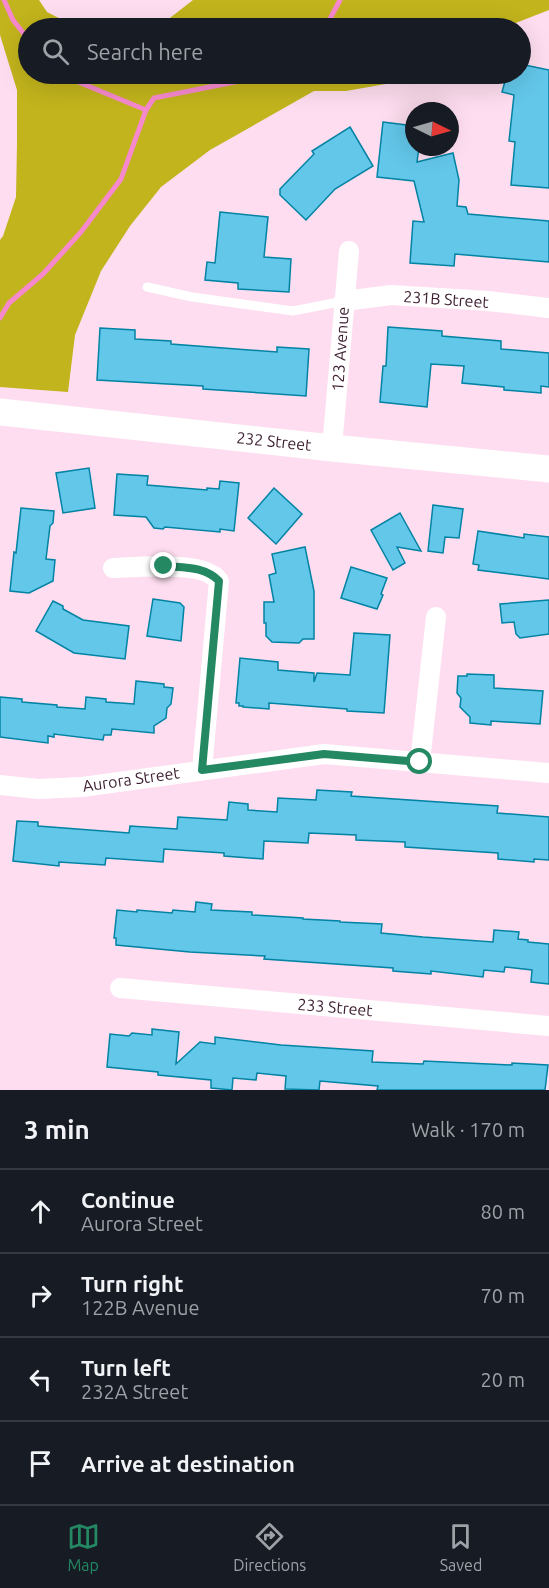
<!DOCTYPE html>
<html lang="en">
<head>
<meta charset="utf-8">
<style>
  body { margin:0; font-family:Ubuntu,sans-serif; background:#242831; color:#f1f3f6 }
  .compass { position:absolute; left:405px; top:102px; width:54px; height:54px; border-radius:50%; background:#171b24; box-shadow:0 6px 24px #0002; rotate:95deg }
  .stop { position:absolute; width:18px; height:18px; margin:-14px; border:4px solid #248963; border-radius:50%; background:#fff }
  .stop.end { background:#248963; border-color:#fff; box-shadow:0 2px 6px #0008 }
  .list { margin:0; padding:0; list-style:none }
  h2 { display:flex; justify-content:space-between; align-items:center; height:78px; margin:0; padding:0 24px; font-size:26px }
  h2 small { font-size:20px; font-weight:400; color:#9ea1a6 }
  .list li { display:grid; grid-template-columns:39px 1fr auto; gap:18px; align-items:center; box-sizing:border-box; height:84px; padding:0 24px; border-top:2px solid #363941 }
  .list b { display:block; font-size:22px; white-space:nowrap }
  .list p { margin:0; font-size:20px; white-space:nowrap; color:#9ea1a6 }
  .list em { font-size:20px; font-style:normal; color:#9ea1a6 }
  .icon { flex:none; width:33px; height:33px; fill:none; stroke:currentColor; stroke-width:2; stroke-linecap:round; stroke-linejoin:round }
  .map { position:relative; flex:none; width:549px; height:1090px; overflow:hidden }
  .search { position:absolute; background:#171b24; box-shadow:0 6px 24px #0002; left:18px; right:18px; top:18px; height:66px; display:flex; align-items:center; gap:15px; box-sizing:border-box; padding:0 21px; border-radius:33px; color:#9ea1a6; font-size:22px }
  .sheet { height:414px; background:#171b24 }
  nav { display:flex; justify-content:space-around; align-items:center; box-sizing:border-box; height:84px; border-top:2px solid #363941; background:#171b24; font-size:16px; color:#9ea1a6 }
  nav a { display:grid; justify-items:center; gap:3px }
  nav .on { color:#248963 }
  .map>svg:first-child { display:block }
  .forest { fill:#c2b41c }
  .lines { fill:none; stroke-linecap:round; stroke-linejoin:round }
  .stream { stroke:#f689cc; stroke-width:5 }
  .building { fill:#63c7ea; stroke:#0283a3; stroke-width:1.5 }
  .service { stroke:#fff; stroke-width:9 }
  .minor { stroke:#fff; stroke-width:20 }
  .secondary { stroke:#fff; stroke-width:27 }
  .route { stroke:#248963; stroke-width:8 }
  .labels { text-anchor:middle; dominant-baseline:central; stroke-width:4.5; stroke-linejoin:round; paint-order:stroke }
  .street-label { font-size:16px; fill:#3c1e30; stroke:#fff }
</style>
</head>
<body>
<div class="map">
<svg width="549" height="1090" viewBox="0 0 549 1090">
  <rect width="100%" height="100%" fill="#fdddef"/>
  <g class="forest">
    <path d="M0,0H39L47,12L78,28H28V74H417L403,81L346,91H314L210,150L161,187L130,226L101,271L75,335L68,392L0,387V240L3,236L16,197L17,144V90L0,35Z"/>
    <path d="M193,0H549V10L503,28H157Z"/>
  </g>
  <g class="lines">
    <g class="stream">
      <path d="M4,0L13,20L28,39"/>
      <path d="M325,28L340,0"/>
      <path d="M59,74L146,110"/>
      <path d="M0,318L9,303L43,274L81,232L121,179L146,110L154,98L255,78L263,74"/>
    </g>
  </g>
  <g class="building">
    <path d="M520,64L549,70V188L511,185L515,142L509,141L514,95L502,92L507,74H520Z"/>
    <path d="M383,122L414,126V147H419L417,162L453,153L459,180L457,206L466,207L468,214L549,221V262L455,254L454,266L410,263L413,221L424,222L414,181L377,177Z"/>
    <path d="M350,127L373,166L335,189L306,220L280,195V189L314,154L312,151Z"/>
    <path d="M220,212L268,217L264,257L291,259L289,292L238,289V283L205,280L207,262L215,263Z"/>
    <path d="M388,327L442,331V336L501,341V349L549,353V387L541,386V393L504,390V387L462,383L464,366L431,364L427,407L380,402L383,366H386Z"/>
    <path d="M100,328L135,330V339L171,341V344L277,352V347L309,349L306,396L203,389V386L97,380Z"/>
    <path d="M89,468L95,508L63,513L56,473Z"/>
    <path d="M117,474L148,476L147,485L207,490V488L219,489L220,481L239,483L234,531L220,529V532L165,527L163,529L154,528L146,517L114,515Z"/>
    <path d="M274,488L302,514L276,544L248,518Z"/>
    <path d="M433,505L463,509L459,538L445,537L443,553L428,551Z"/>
    <path d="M21,508L54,511L53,523L50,526L46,559L55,560L53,581L29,593L10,591L14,552L16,553Z"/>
    <path d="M400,513L421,551L397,547L405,563L393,570L371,530Z"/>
    <path d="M478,531L524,538V534L549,537V579L478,570L479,565L473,564Z"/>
    <path d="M305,547L314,591V639H303L299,643L272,642L266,636V623H264V602H274L269,575L276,573L272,554Z"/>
    <path d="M351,567L387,578L381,594L383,595L377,609L341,598Z"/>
    <path d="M153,599L180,603L184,607L181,641L147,636Z"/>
    <path d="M549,600V634L520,638L516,634L514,622L502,623L500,604Z"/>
    <path d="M53,601L63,606V609L83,620L129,626L125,659L74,653L36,631Z"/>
    <path d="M354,633L390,635L384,713L347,711V709L269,703V709L243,707V706H239V703H236L240,658L278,662V670L314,673V682L317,673L350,675Z"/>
    <path d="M467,674L494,675V688L543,691L540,724L491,721V725L470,723V717L460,707L461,698L457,693L458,676H467Z"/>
    <path d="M136,681L164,684V687L173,688L171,704L167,708L166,718L154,726V733L112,729L111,735H104L103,740L54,734V737L48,736V743L0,737V697L22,699V702L57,705V707L85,709L86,697L106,699V702L134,704Z"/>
    <path d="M317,790L352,792L351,796L498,806L497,813L549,817V860L534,859V862L498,859V853L405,847V842L356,840V835L309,833L308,843L264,841L263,859L224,856V853L164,849L163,862L106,858L105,865L59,862V866L13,861L17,821L38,822V826L129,833L130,826L177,829L178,817L227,820L229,802L248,804V810L277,812L278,798L316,800Z"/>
    <path d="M196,902L212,904L211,910L252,912V915L303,918V919L340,921V922L382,924L381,933L423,937L493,942L494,930L519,932L518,939L528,940V942L549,944V984L531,982L532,970L505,967L504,972L484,970L483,977L431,971V974L393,971V968L264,959L265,956L190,952L116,945V938H114L117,910L137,912V910L172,913L173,910L195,912Z"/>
    <path d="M152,1029L179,1032L176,1064L200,1042L215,1044V1037L281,1045L373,1051L372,1062L423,1064L424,1061L512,1065V1063L548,1065L545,1090H377L378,1086L320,1081L319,1090L285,1089L286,1076L257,1073L256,1080L233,1078L232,1090L211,1088V1080L158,1075V1072L107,1067L110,1034L129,1036L132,1033L152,1035Z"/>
  </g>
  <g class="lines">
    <path class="service" d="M147,287L192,297L293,311L344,301"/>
    <g class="minor">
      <path d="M344,301L391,295L488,301L549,308"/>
      <path d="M332,448L349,251"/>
      <path d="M113,568C135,567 195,562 212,575C215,576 217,579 219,581L202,770"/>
      <path d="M420,762L436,617"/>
      <path d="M0,785L38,789L82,787L324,754L549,773"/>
      <path d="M120,988L549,1026"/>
    </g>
    <path class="secondary" d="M0,412L332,448L549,469"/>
  </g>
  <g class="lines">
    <path class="route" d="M164,566C184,568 204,566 219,581L202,770L324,754L420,762"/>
  </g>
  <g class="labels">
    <g class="street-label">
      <text transform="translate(446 299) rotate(4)">231B Street</text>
      <text transform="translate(340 349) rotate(-86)">123 Avenue</text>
      <text transform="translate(274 441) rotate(6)">232 Street</text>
      <text transform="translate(131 779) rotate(-8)">Aurora Street</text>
      <text transform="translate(335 1007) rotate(5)">233 Street</text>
    </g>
  </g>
</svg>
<svg class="compass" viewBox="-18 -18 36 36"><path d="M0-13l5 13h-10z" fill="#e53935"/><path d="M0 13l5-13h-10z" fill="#9ea1a6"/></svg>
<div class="stop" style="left:420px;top:762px"></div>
<div class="stop end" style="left:164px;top:566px"></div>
<div class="search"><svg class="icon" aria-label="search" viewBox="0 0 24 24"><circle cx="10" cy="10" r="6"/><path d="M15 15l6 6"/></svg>Search here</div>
</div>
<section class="sheet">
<h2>3 min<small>Walk · 170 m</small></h2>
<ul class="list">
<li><svg class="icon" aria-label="ahead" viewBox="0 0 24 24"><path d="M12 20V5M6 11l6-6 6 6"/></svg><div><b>Continue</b><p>Aurora Street</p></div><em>80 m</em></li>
<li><svg class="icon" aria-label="right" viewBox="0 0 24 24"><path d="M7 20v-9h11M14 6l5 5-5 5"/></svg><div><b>Turn right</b><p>122B Avenue</p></div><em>70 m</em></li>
<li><svg class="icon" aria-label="left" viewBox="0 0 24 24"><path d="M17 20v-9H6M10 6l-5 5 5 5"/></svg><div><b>Turn left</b><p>232A Street</p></div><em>20 m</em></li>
<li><svg class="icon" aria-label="arrive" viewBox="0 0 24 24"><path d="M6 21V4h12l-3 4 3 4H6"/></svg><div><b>Arrive at destination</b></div></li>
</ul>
</section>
<nav>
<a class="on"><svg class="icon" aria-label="map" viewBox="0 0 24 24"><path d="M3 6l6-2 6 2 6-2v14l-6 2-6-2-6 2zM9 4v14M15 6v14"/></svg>Map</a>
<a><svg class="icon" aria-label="directions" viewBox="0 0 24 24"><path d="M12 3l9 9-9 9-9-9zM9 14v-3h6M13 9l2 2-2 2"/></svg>Directions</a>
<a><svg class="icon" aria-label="saved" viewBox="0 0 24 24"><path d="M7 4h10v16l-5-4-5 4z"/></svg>Saved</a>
</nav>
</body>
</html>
